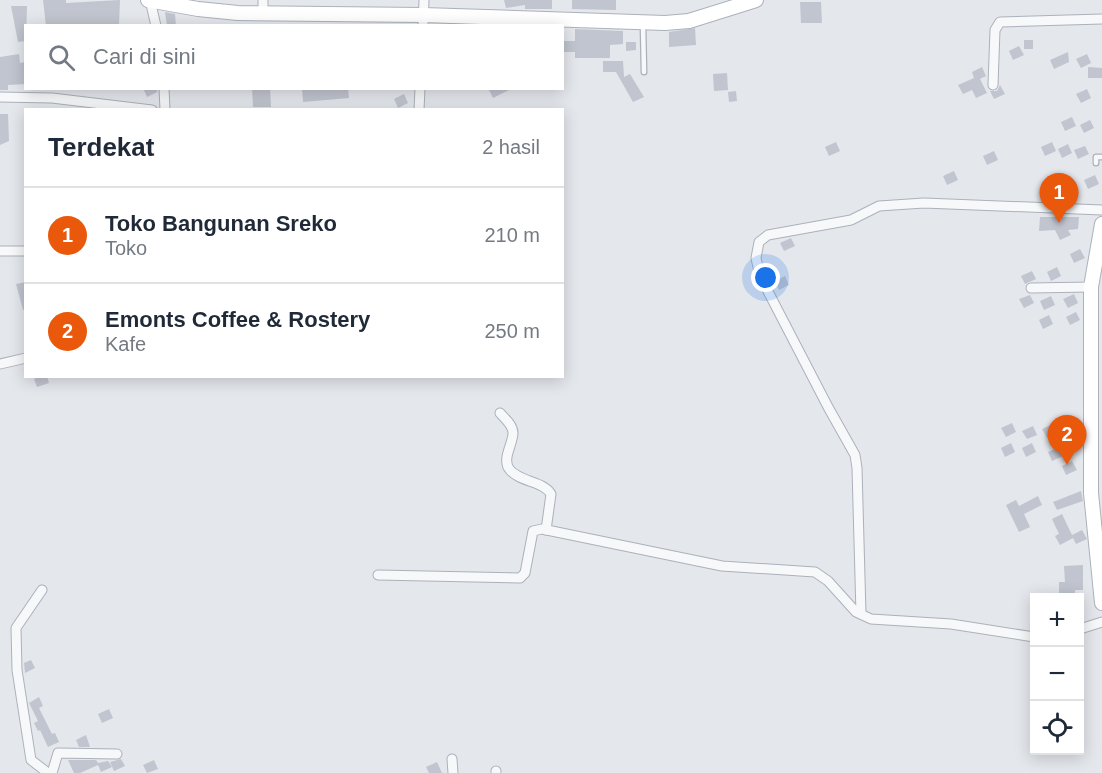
<!DOCTYPE html>
<html lang="id">
<head>
<meta charset="utf-8">
<style>
  body { margin:0; font-family:Arial,sans-serif; background:#f6f6f7; color:#1f2937 }
  .controls { position:absolute; right:18px; bottom:18px; display:grid; overflow:hidden; border-radius:0px; box-shadow:0 3px 15px #0003 }
  .controls button { width:54px; height:54px; display:grid; place-items:center; padding:0; border:0; border-bottom:2px solid #e0e1e3; background:#fff; color:#1f2937; font:30px sans-serif }
  .you { position:absolute; left:766px; top:278px; width:21px; height:21px; margin:-15px; border:4px solid #fff; border-radius:50%; background:#1a73e8; box-shadow:0 0 0 9px #1a73e833 }
  .badge { display:grid; place-items:center; width:39px; height:39px; border-radius:50%; background:#ea580c; color:#fff; font-size:20px; font-weight:700 }
  .pin { position:absolute; translate:-50% -50px; filter:drop-shadow(0 2px 3px #0008) }
  .pin::after { content:''; position:absolute; top:32px; width:21px; height:18px; background:inherit; clip-path:polygon(0 0,100% 0,50% 100%) }
  .list { margin:0; padding:0; list-style:none }
  h2 { display:flex; justify-content:space-between; align-items:center; height:78px; margin:0; padding:0 24px; font-size:26px }
  h2 small { font-size:20px; font-weight:400; color:#747a83 }
  .list li { display:grid; grid-template-columns:39px 1fr auto; gap:18px; align-items:center; box-sizing:border-box; height:96px; padding:0 24px; border-top:2px solid #e0e1e3 }
  .list b { display:block; font-size:22px; white-space:nowrap }
  .list p { margin:0; font-size:20px; white-space:nowrap; color:#747a83 }
  .list em { font-size:20px; font-style:normal; color:#747a83 }
  .icon { flex:none; width:33px; height:33px; fill:none; stroke:currentColor; stroke-width:2; stroke-linecap:round; stroke-linejoin:round }
  .map { position:relative; flex:none; width:1102px; height:773px; overflow:hidden }
  .search { position:absolute; background:#fff; box-shadow:0 3px 15px #0003; left:24px; top:24px; width:540px; height:66px; display:flex; align-items:center; gap:15px; box-sizing:border-box; padding:0 21px; border-radius:0px; color:#747a83; font-size:22px }
  .panel { position:absolute; background:#fff; box-shadow:0 3px 15px #0003; left:24px; top:108px; width:540px; height:270px; border-radius:0px }
  .map>svg:first-child { display:block }
  .building { fill:#c1c5cf }
  .lines { fill:none; stroke-linecap:round; stroke-linejoin:round }
  .lane-casing { stroke:#acb1ba; stroke-width:7 }
  .street-casing { stroke:#acb1ba; stroke-width:11 }
  .secondary-casing { stroke:#acb1ba; stroke-width:16 }
  .lane { stroke:#f7f8fa; stroke-width:4.5 }
  .street { stroke:#f7f8fa; stroke-width:9 }
  .secondary { stroke:#fff; stroke-width:14 }
</style>
</head>
<body>
<div class="map">
<svg width="1102" height="773" viewBox="0 0 1102 773">
  <rect width="100%" height="100%" fill="#e4e7ec"/>
  <g class="building">
    <path d="M43,0H66V3L120,0L119,26H46Z"/>
    <path d="M504,0H552V9H525V5L506,8Z"/>
    <path d="M572,0H616V10L572,9Z"/>
    <path d="M800,2H821L822,23H801Z"/>
    <path d="M11,6H27L26,41L18,42Z"/>
    <path d="M165,12L175,14L176,26H167Z"/>
    <path d="M695,28L696,45L669,47V32Z"/>
    <path d="M575,29L623,31V44L610,45V58H575V52H562V41H575Z"/>
    <rect x="1024" y="40" width="9" height="9"/>
    <path d="M626,42H636V50L626,51Z"/>
    <path d="M1019,46L1024,55L1013,60L1009,51Z"/>
    <path d="M1068,52L1069,62L1054,69L1050,60Z"/>
    <path d="M19,54L20,63L25,62L26,84L8,85V90H0V57Z"/>
    <path d="M1087,54L1091,63L1081,68L1076,59Z"/>
    <path d="M603,61H623L624,77L630,74L644,97L633,102L616,72H603Z"/>
    <path d="M982,67L986,76L980,79L987,93L976,98L972,90L963,94L958,85L974,78L972,72Z"/>
    <path d="M1088,67L1102,68V78H1088Z"/>
    <path d="M727,73L728,90L714,91L713,74Z"/>
    <path d="M1000,85L1005,94L994,99L990,91H997Z"/>
    <path d="M143,88H157V92L147,97Z"/>
    <path d="M252,88H270L271,107H253Z"/>
    <path d="M302,88H348L349,98L303,102Z"/>
    <path d="M488,88H513L493,98Z"/>
    <path d="M1087,89L1091,98L1081,103L1076,94Z"/>
    <path d="M736,91L737,101L729,102L728,92Z"/>
    <path d="M404,94L408,103L398,108L394,99Z"/>
    <path d="M0,114H8L9,141L0,145Z"/>
    <path d="M1072,117L1076,126L1065,131L1061,122Z"/>
    <path d="M1090,120L1094,128L1084,133L1080,125Z"/>
    <path d="M836,142L840,151L829,156L825,147Z"/>
    <path d="M1052,142L1056,151L1045,156L1041,147Z"/>
    <path d="M1068,144L1072,153L1062,158L1058,149Z"/>
    <path d="M1085,146L1089,154L1078,159L1074,150Z"/>
    <path d="M994,151L998,160L987,165L983,156Z"/>
    <path d="M954,171L958,180L947,185L943,176Z"/>
    <path d="M1095,175L1099,184L1088,189L1084,180Z"/>
    <path d="M1040,217H1079L1078,229L1068,230L1071,235L1060,240L1055,230L1039,231Z"/>
    <path d="M791,238L795,246L784,251L780,243Z"/>
    <path d="M1080,249L1085,258L1074,263L1070,254Z"/>
    <path d="M1057,267L1061,276L1051,281L1047,272Z"/>
    <path d="M1032,271L1036,279L1025,284L1021,276Z"/>
    <path d="M785,276L789,285L779,290L775,281Z"/>
    <path d="M26,282V310H23L16,284Z"/>
    <path d="M1074,294L1078,303L1068,308L1063,299Z"/>
    <path d="M1030,295L1034,303L1024,308L1019,299Z"/>
    <path d="M1051,296L1055,305L1044,310L1040,301Z"/>
    <path d="M1076,312L1080,320L1070,325L1066,317Z"/>
    <path d="M1049,315L1053,324L1043,329L1039,320Z"/>
    <path d="M41,376H47L49,383L37,387L34,379Z"/>
    <path d="M1012,423L1016,432L1006,437L1001,428Z"/>
    <path d="M1053,424L1057,433L1047,438L1042,429Z"/>
    <path d="M1033,426L1037,435L1027,439L1022,431Z"/>
    <path d="M1011,443L1015,452L1005,457L1001,448Z"/>
    <path d="M1032,443L1036,452L1026,457L1022,448Z"/>
    <path d="M1059,447L1063,456L1052,461L1048,452Z"/>
    <path d="M1072,461L1077,470L1066,475L1062,466Z"/>
    <path d="M1081,491L1083,501L1057,510L1053,502Z"/>
    <path d="M1038,496L1042,505L1024,514L1030,527L1019,532L1006,505L1016,500L1019,506Z"/>
    <path d="M1062,514L1072,535L1082,530L1087,539L1076,544L1073,538L1060,545L1055,536L1059,534L1052,519Z"/>
    <path d="M1083,565V590H1075V597H1059V582H1065L1064,566Z"/>
    <path d="M31,660L35,668L25,673L24,663Z"/>
    <path d="M39,697L43,706L39,708L52,734L55,733L59,742L48,747L40,730L38,731L34,723L38,721L29,703Z"/>
    <path d="M109,709L113,718L102,723L98,714Z"/>
    <path d="M86,735L90,747H79L76,740Z"/>
    <path d="M121,759L125,766L114,771L110,762Z"/>
    <path d="M68,760H96L98,763L108,761L112,767L101,772L98,765L80,773H74Z"/>
    <path d="M154,760L158,769L147,773L143,765Z"/>
    <path d="M437,762L442,773H429L426,767Z"/>
  </g>
  <g class="lines">
    <defs>
      <g id="lane">
        <path d="M643,25L644,72"/>
        <path d="M1096,163V157H1102"/>
      </g>
      <g id="street">
        <path d="M150,0L156,26"/>
        <path d="M263,0V14"/>
        <path d="M423,26L424,0"/>
        <path d="M993,85L995,30L1000,22L1102,19"/>
        <path d="M164,88L165,110"/>
        <path d="M0,97L52,98L152,110"/>
        <path d="M419,110L420,88"/>
        <path d="M0,251H26"/>
        <path d="M1031,288L1091,287"/>
        <path d="M0,364L26,358"/>
        <path d="M500,413C505,419 513,425 513,433C513,444 501,460 510,470C520,482 543,481 551,494L546,530"/>
        <path d="M378,575L520,578L525,573L533,531L542,529L722,566L815,572L828,581L856,612L871,619L951,624L1034,637"/>
        <path d="M42,590L16,628L17,670L31,760L48,773"/>
        <path d="M861,614L857,468L855,455L828,407L760,276L756,258L759,242L768,235L851,220L879,206L924,203L1102,210"/>
        <path d="M1080,629L1102,622"/>
        <path d="M452,759L453,773"/>
        <path d="M496,771V773"/>
        <path d="M52,773L58,753L117,754"/>
      </g>
      <g id="secondary">
        <path d="M148,0L198,9L238,13L423,15L665,23L689,21L756,0"/>
        <path d="M1102,224L1091,287V493L1102,603"/>
      </g>
    </defs>
    <use href="#lane" class="lane-casing"/>
    <use href="#street" class="street-casing"/>
    <use href="#secondary" class="secondary-casing"/>
    <use href="#lane" class="lane"/>
    <use href="#street" class="street"/>
    <use href="#secondary" class="secondary"/>
  </g>
</svg>
<div class="controls">
<button>+</button>
<button>−</button>
<button><svg class="icon" aria-label="locate" viewBox="0 0 24 24"><circle cx="12" cy="12" r="6"/><path d="M12 2v4M12 18v4M2 12h4M18 12h4"/></svg></button>
</div>
<div class="you"></div>
<div class="pin badge" style="left:1059px;top:223px">1</div>
<div class="pin badge" style="left:1067px;top:465px">2</div>
<div class="search"><svg class="icon" aria-label="search" viewBox="0 0 24 24"><circle cx="10" cy="10" r="6"/><path d="M15 15l6 6"/></svg>Cari di sini</div>
<section class="panel">
<h2>Terdekat<small>2 hasil</small></h2>
<ul class="list">
<li><span class="badge">1</span><div><b>Toko Bangunan Sreko</b><p>Toko</p></div><em>210 m</em></li>
<li><span class="badge">2</span><div><b>Emonts Coffee &amp; Rostery</b><p>Kafe</p></div><em>250 m</em></li>
</ul>
</section>
</div>
</body>
</html>
